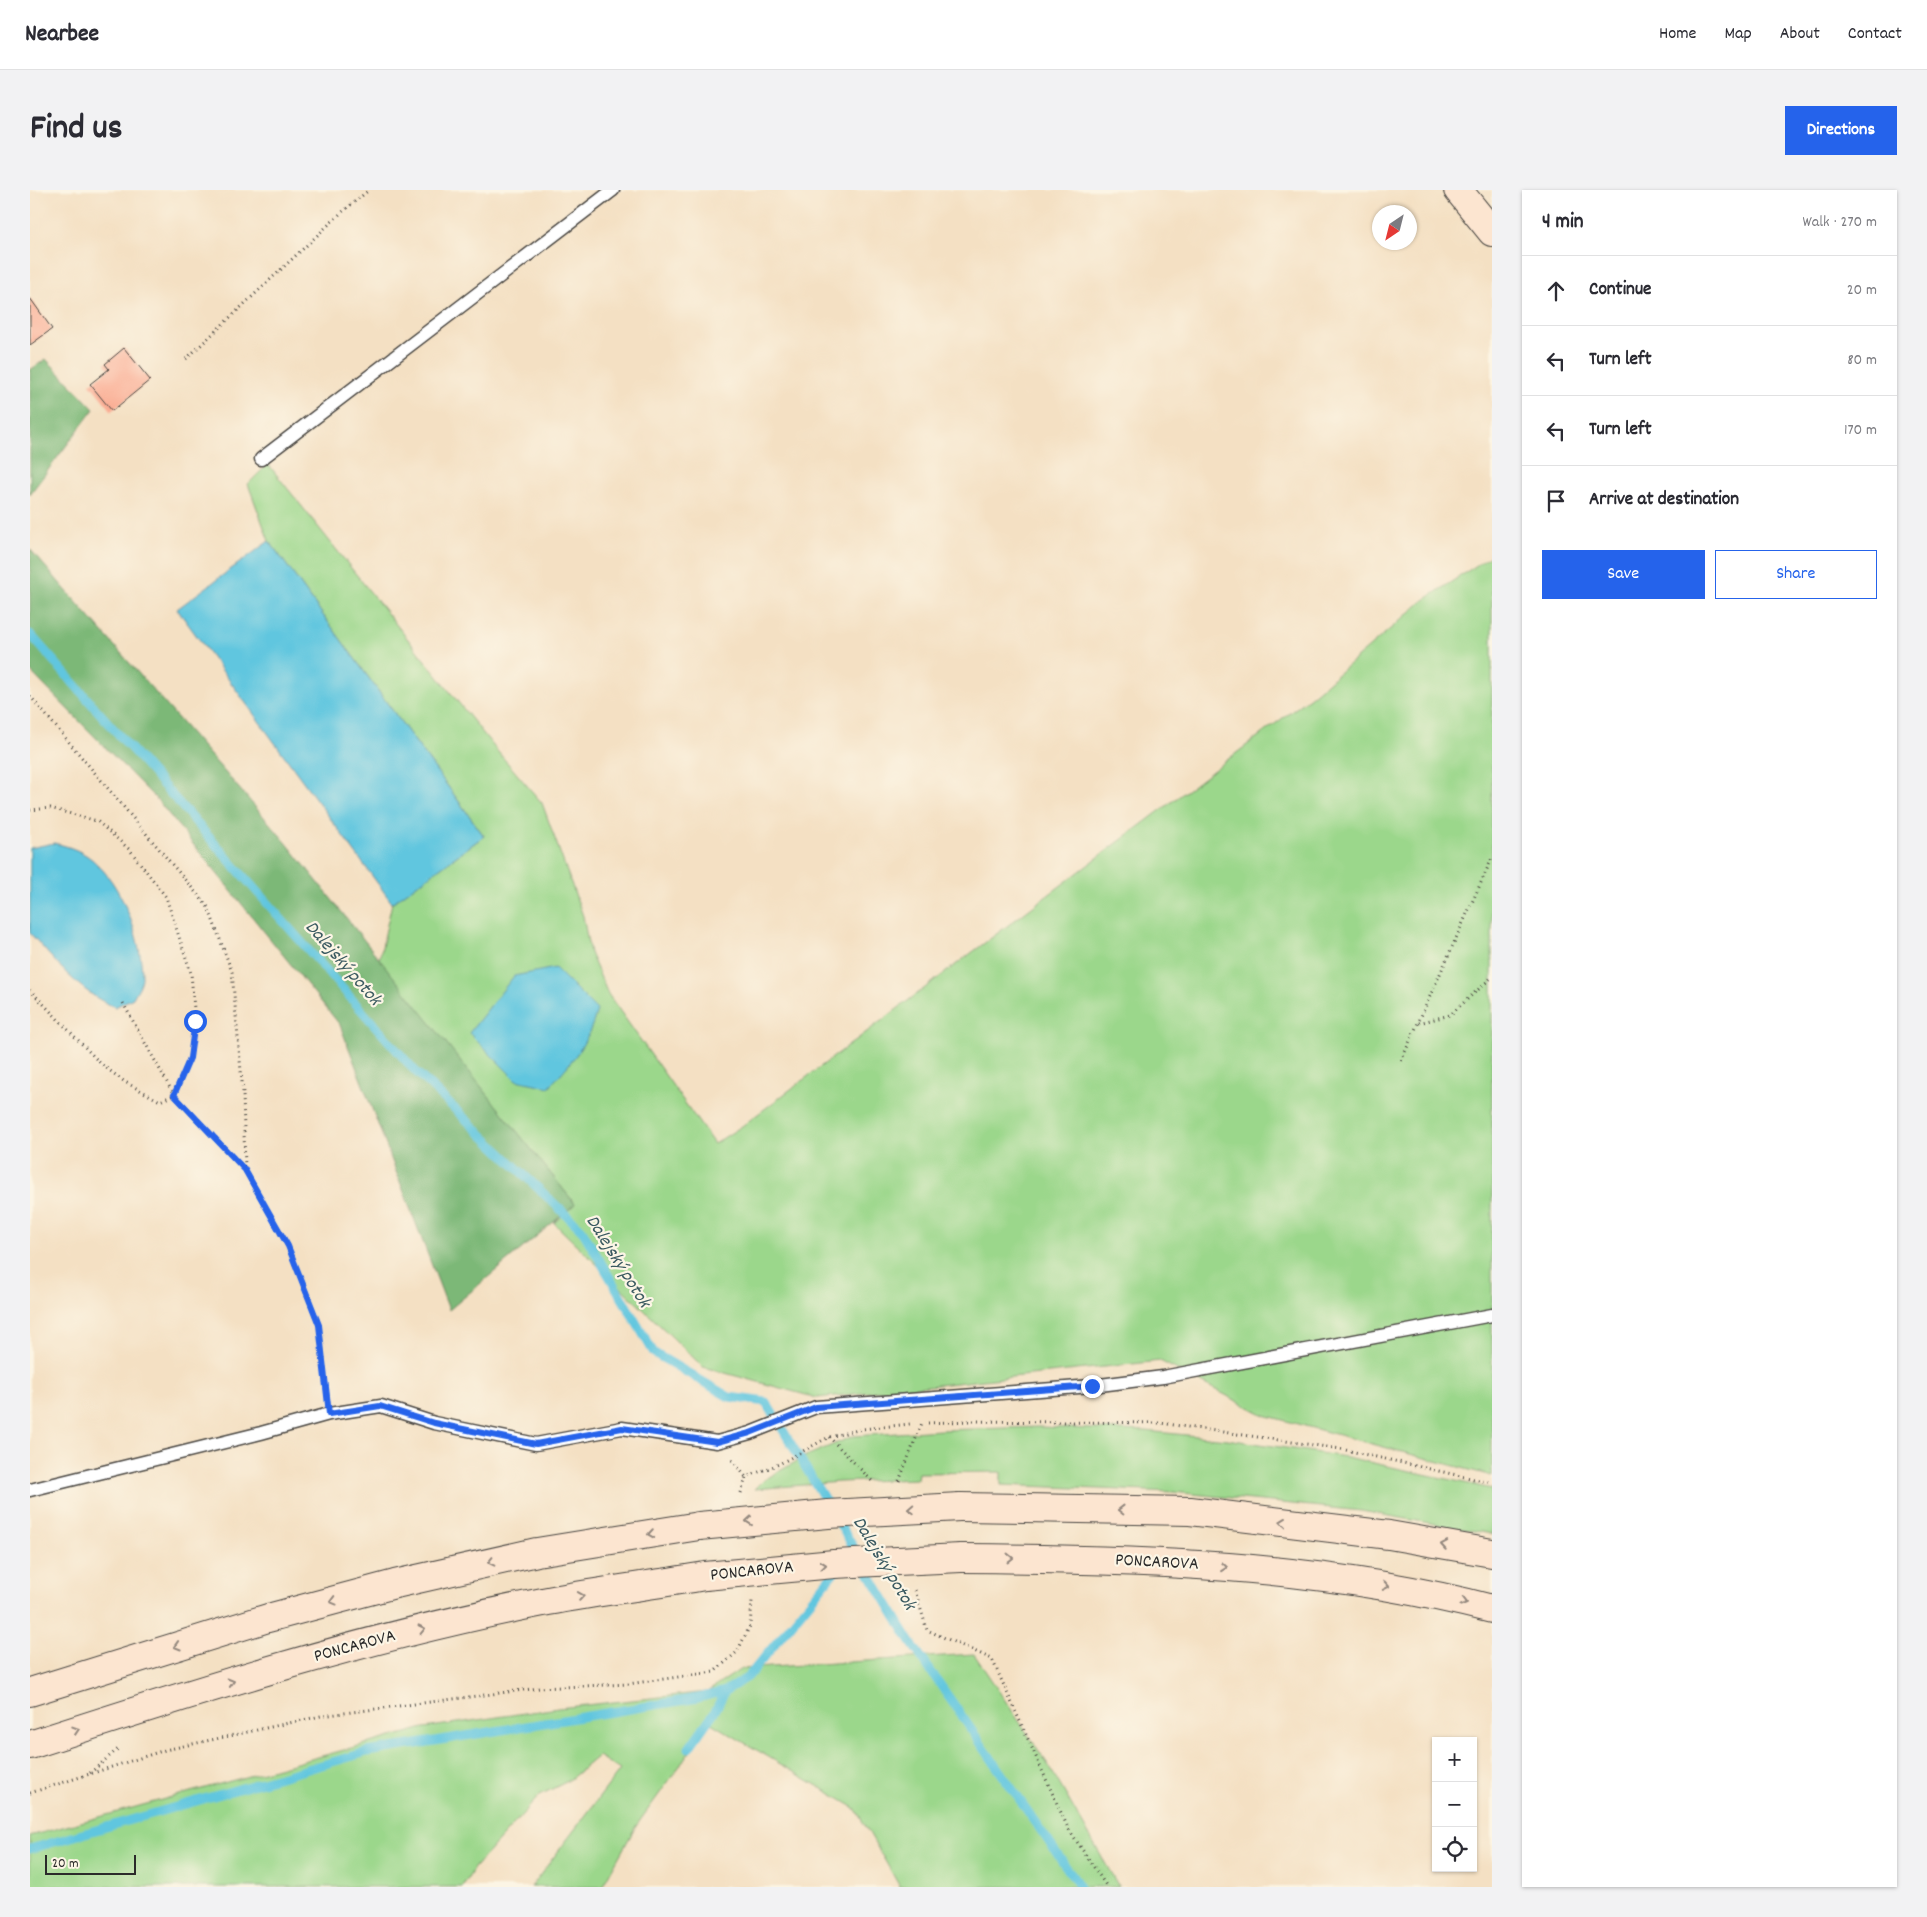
<!DOCTYPE html>
<html lang="en">
<head>
<meta charset="utf-8">
<style>
  body { margin:0; font-family:Dekko,sans-serif; background:#f2f2f3; color:#2b2b33 }
  .controls { position:absolute; right:15px; bottom:15px; display:grid; overflow:hidden; border-radius:0px; box-shadow:0 1px 4px #0004 }
  .controls button { width:45px; height:45px; display:grid; place-items:center; padding:0; border:0; border-bottom:1px solid #e1e1e2; background:#fff; color:#2b2b33; font:25px sans-serif }
  .compass { position:absolute; left:1342px; top:15px; width:45px; height:45px; border-radius:50%; background:#fff; box-shadow:0 1px 4px #0004; rotate:215deg }
  .scale { position:absolute; left:15px; bottom:12px; width:91px; box-sizing:border-box; padding-left:5px; border:2px solid #2b2b2b; border-top:0; font-size:14px; line-height:18px; white-space:nowrap; color:#2b2b2b; -webkit-text-stroke:4px #fcf5e5; paint-order:stroke }
  .stop { position:absolute; width:15px; height:15px; margin:-11px; border:4px solid #2563eb; border-radius:50%; background:#fff }
  .stop.end { background:#2563eb; border-color:#fff; box-shadow:0 1px 5px #0008 }
  .list { margin:0; padding:0; list-style:none }
  h2 { display:flex; justify-content:space-between; align-items:center; height:65px; margin:0; padding:0 20px; font-size:21px }
  h2 small { font-size:16px; font-weight:400; color:#7c7c81 }
  .list li { display:grid; grid-template-columns:32px 1fr auto; gap:15px; align-items:center; box-sizing:border-box; height:70px; padding:0 20px; border-top:1px solid #e1e1e2 }
  .list b { display:block; font-size:19px; white-space:nowrap }
  .list em { font-size:16px; font-style:normal; color:#7c7c81 }
  .actions { display:flex; gap:10px; padding:15px 20px }
  .actions a { flex:1; padding:11px 0; border:1px solid #2563eb; border-radius:0px; text-align:center; font-size:18px; color:#2563eb }
  .actions .main { background:#2563eb; color:#fff }
  .icon { flex:none; width:28px; height:28px; fill:none; stroke:currentColor; stroke-width:2; stroke-linecap:round; stroke-linejoin:round }
  .map { position:relative; flex:none; width:1462px; height:1697px; overflow:hidden; border-radius:0px }
  header { display:flex; align-items:center; gap:30px; box-sizing:border-box; height:70px; padding:0 25px; background:#fff; border-bottom:1px solid #e1e1e2 }
  header strong { font-size:24px }
  nav { display:flex; gap:28px; margin-inline-start:auto; font-size:18px }
  .intro { display:flex; align-items:center; justify-content:space-between; box-sizing:border-box; height:120px; padding:0 30px }
  h1 { margin:0; font-size:35px }
  .button { padding:12px 22px; border-radius:0px; background:#2563eb; color:#fff; font-size:18px; font-weight:700 }
  main { display:flex; gap:30px; padding:0 30px }
  aside { flex:1; background:#fff; border-radius:0px; box-shadow:0 1px 4px #0004 }
  .map>svg:first-child { display:block }
  .green { fill:#9bd78b; stroke:#63815b }
  .forest { fill:#7cb877; stroke:#547251 }
  .water { fill:#61c6df; stroke:#467885 }
  .lines { fill:none; stroke-linecap:round; stroke-linejoin:round }
  .stream { stroke:#61c6df; stroke-width:9 }
  .building { fill:#faa78d }
  .lane-casing { stroke:#494642; stroke-width:15 }
  .secondary-casing { stroke:#494642; stroke-width:30 }
  .path { stroke:#494642; stroke-width:3; stroke-dasharray:1 4; stroke-linecap:butt }
  .lane { stroke:#fff; stroke-width:12 }
  .secondary { stroke:#fce5d0; stroke-width:28 }
  .secondary-bridge-casing { stroke:#494642; stroke-width:30; stroke-linecap:butt }
  .secondary-bridge { stroke:#fce5d0; stroke-width:28 }
  .oneway { stroke:#94887e }
  .route { stroke:#2563eb; stroke-width:6 }
  .labels { text-anchor:middle; dominant-baseline:central; stroke-width:4.5; stroke-linejoin:round; paint-order:stroke }
  .street-label { font-size:18px; fill:#2b2b2b; stroke:#fcf5e5 }
  .water-label { font-size:19px; font-style:italic; fill:#3b5a61; stroke:#fcf5e5 }
</style>
</head>
<body>
<header>
<strong>Nearbee</strong>
<nav><a>Home</a><a>Map</a><a>About</a><a>Contact</a></nav>
</header>
<div class="intro"><h1>Find us</h1><a class="button">Directions</a></div>
<main>
<div class="map">
<svg width="1462" height="1697" viewBox="0 0 1462 1697">
  <rect width="100%" height="100%" fill="#fcf5e5"/>
  <filter id="ink" filterUnits="userSpaceOnUse"><feTurbulence type="fractalNoise" baseFrequency=".02" numOctaves="2"/><feDisplacementMap in="SourceGraphic" scale="10" xChannelSelector="R" yChannelSelector="G"/><feConvolveMatrix kernelMatrix="1 2 1 2 8 2 1 2 1" color-interpolation-filters="sRGB"/></filter>
  <filter id="wash" filterUnits="userSpaceOnUse"><feTurbulence type="fractalNoise" baseFrequency=".0096" numOctaves="4" result="noise"/><feDisplacementMap in="SourceGraphic" scale="20" xChannelSelector="R" yChannelSelector="G"/><feGaussianBlur stdDeviation="1.12" result="paint"/><feColorMatrix in="noise" values="0 0 0 0 0 0 0 0 0 0 0 0 0 0 0 0 0 1.4 0 .05"/><feComposite in="paint" operator="in"/></filter>
  <g filter="url(#wash)">
    <rect width="100%" height="100%" fill="#f4e0c3"/>
    <g class="green">
      <path d="M238,274L468,562L512,613L553,726L560,763L578,804L684,954L712,936L1282,506L1394,410L1462,365V1286L1234,1225L1130,1171L787,1208L673,1177L524,1033L545,1014L349,770L362,713L454,646L239,351L218,294Z"/>
      <path d="M1009,1237L1116,1241L1197,1249L1316,1267L1462,1299V1344L1331,1321L1143,1302L971,1295V1282L888,1283L887,1289L809,1292L725,1299L734,1290L776,1266L824,1246L911,1240Z"/>
      <path d="M944,1464L1019,1576L1089,1697H870L825,1618L681,1533L606,1636L572,1697H501L590,1580L568,1566L538,1591L510,1605L444,1678L433,1697H0V1646L394,1538L528,1518L677,1502L711,1479Z"/>
    </g>
    <g class="forest">
      <path d="M16,169L64,219L0,304V180Z"/>
      <path d="M0,359L255,651L545,1014L419,1120L310,835L128,611L0,481Z"/>
    </g>
    <g class="water">
      <path d="M239,351L454,646L362,713L147,419Z"/>
      <path d="M24,653C41,657 56,662 68,675C94,700 112,751 112,787C112,794 106,802 103,808L85,817C51,804 24,770 0,743V658Z"/>
      <path d="M525,778L567,820C557,856 543,870 519,897L486,890L439,843L484,786Z"/>
    </g>
    <g class="lines">
      <g class="stream">
        <path d="M0,444L386,882L552,1040L624,1163L699,1207L736,1212L880,1451L1050,1697"/>
        <path d="M659,1558L685,1521L695,1501"/>
        <path d="M0,1659L337,1562L668,1508L695,1501L718,1487L806,1380"/>
      </g>
    </g>
    <g id="blocks">
      <g class="building">
        <path d="M0,108L22,139L0,155Z"/>
        <path d="M94,158L120,190L82,221L60,194L79,179L75,174Z"/>
      </g>
    </g>
  </g>
  <g filter="url(#ink)">
    <use href="#blocks" fill-opacity="0" stroke="#494642" stroke-width="1"/>
    <g class="lines">
      <defs>
        <g id="lane">
          <path d="M231,269L583,0"/>
          <path d="M0,1300L231,1243L299,1224L351,1216L404,1233L506,1254L592,1238L687,1252L720,1243L786,1217L1062,1196L1133,1187L1462,1125"/>
        </g>
        <g id="secondary">
          <path d="M1428,0L1462,42"/>
          <path d="M930,1317L1160,1321L1359,1345L1462,1363"/>
          <path d="M931,1368C1109,1369 1289,1374 1462,1419"/>
          <path d="M0,1502L238,1428L365,1394L507,1362L669,1336"/>
          <path d="M0,1555C170,1500 342,1445 518,1411C570,1401 623,1395 675,1386"/>
        </g>
      </defs>
      <use href="#lane" class="lane-casing"/>
      <use href="#secondary" class="secondary-casing"/>
      <g class="path">
        <path d="M156,169L311,23L339,0"/>
        <path d="M0,506L178,717L202,782L213,903L215,980L258,1056L289,1135L297,1204"/>
        <path d="M0,620L20,618L67,631L100,660L136,707L161,783L165,831L160,868L144,905L130,911L95,892L71,874L0,800"/>
        <path d="M93,813L144,905L215,979"/>
        <path d="M1389,833L1420,825L1462,787"/>
        <path d="M1371,871L1462,668"/>
        <path d="M898,1233L940,1231L1130,1233L1311,1259L1462,1293"/>
        <path d="M799,1247L844,1293"/>
        <path d="M702,1270L716,1287"/>
        <path d="M869,1291L892,1233"/>
        <path d="M711,1303L716,1287L749,1274L799,1247L832,1239L880,1234"/>
        <path d="M885,1400L897,1440L962,1469L1038,1638L1077,1697"/>
        <path d="M60,1583L88,1559"/>
        <path d="M0,1603L135,1560L291,1526L509,1498L598,1494L684,1482L707,1462L720,1436L722,1411"/>
      </g>
      <use href="#lane" class="lane"/>
      <use href="#secondary" class="secondary"/>
      <defs>
        <g id="secondary-bridge">
          <path d="M669,1336L798,1324L930,1317"/>
          <path d="M675,1386L804,1374L931,1368"/>
        </g>
      </defs>
      <use href="#secondary-bridge" class="secondary-bridge-casing"/>
      <use href="#secondary-bridge" class="secondary-bridge"/>
    </g>
    <defs><path id="oneway-chevron" d="M-2-3.5L2.5 0L-2 3.5" fill="none" stroke-width="1.6" stroke-linecap="round" stroke-linejoin="round" transform="scale(1.25)"/></defs>
    <g class="oneway">
      <use href="#oneway-chevron" transform="translate(881 1319) rotate(177)"/>
      <use href="#oneway-chevron" transform="translate(1091 1320) rotate(-179)"/>
      <use href="#oneway-chevron" transform="translate(719 1331) rotate(174)"/>
      <use href="#oneway-chevron" transform="translate(1253 1332) rotate(-173)"/>
      <use href="#oneway-chevron" transform="translate(621 1344) rotate(171)"/>
      <use href="#oneway-chevron" transform="translate(1414 1355) rotate(-170)"/>
      <use href="#oneway-chevron" transform="translate(980 1368)"/>
      <use href="#oneway-chevron" transform="translate(461 1372) rotate(167)"/>
      <use href="#oneway-chevron" transform="translate(793 1375) rotate(-6)"/>
      <use href="#oneway-chevron" transform="translate(1194 1377) rotate(5)"/>
      <use href="#oneway-chevron" transform="translate(1356 1396) rotate(10)"/>
      <use href="#oneway-chevron" transform="translate(551 1406) rotate(-9)"/>
      <use href="#oneway-chevron" transform="translate(303 1411) rotate(165)"/>
      <use href="#oneway-chevron" transform="translate(1434 1412) rotate(15)"/>
      <use href="#oneway-chevron" transform="translate(392 1439) rotate(-13)"/>
      <use href="#oneway-chevron" transform="translate(147 1456) rotate(163)"/>
      <use href="#oneway-chevron" transform="translate(201 1492) rotate(-17)"/>
      <use href="#oneway-chevron" transform="translate(46 1540) rotate(-18)"/>
    </g>
  </g>
  <g class="lines" filter="url(#ink)">
    <path class="route" d="M165,831L160,868L144,905L215,980L258,1056L289,1135L299,1224L350,1216L404,1233L506,1254L592,1238L687,1252L720,1243L786,1217L1062,1196"/>
  </g>
  <g class="labels">
    <g class="street-label">
      <text transform="translate(1127 1373) rotate(3)">PONCAROVA</text>
      <text transform="translate(722 1382) rotate(-6)">PONCAROVA</text>
      <text transform="translate(325 1457) rotate(-15)">PONCAROVA</text>
    </g>
    <g class="water-label">
      <text transform="translate(312 774) rotate(49)">Dalejský potok</text>
      <text transform="translate(587 1072) rotate(58)">Dalejský potok</text>
      <text transform="translate(853 1374) rotate(59)">Dalejský potok</text>
    </g>
  </g>
</svg>
<div class="controls">
<button>+</button>
<button>−</button>
<button><svg class="icon" aria-label="locate" viewBox="0 0 24 24"><circle cx="12" cy="12" r="6"/><path d="M12 2v4M12 18v4M2 12h4M18 12h4"/></svg></button>
</div>
<svg class="compass" viewBox="-18 -18 36 36"><path d="M0-13l5 13h-10z" fill="#e53935"/><path d="M0 13l5-13h-10z" fill="#7c7c81"/></svg>
<div class="scale">20 m</div>
<div class="stop" style="left:165px;top:831px"></div>
<div class="stop end" style="left:1062px;top:1196px"></div>
</div>
<aside>
<h2>4 min<small>Walk · 270 m</small></h2>
<ul class="list">
<li><svg class="icon" aria-label="ahead" viewBox="0 0 24 24"><path d="M12 20V5M6 11l6-6 6 6"/></svg><div><b>Continue</b></div><em>20 m</em></li>
<li><svg class="icon" aria-label="left" viewBox="0 0 24 24"><path d="M17 20v-9H6M10 6l-5 5 5 5"/></svg><div><b>Turn left</b></div><em>80 m</em></li>
<li><svg class="icon" aria-label="left" viewBox="0 0 24 24"><path d="M17 20v-9H6M10 6l-5 5 5 5"/></svg><div><b>Turn left</b></div><em>170 m</em></li>
<li><svg class="icon" aria-label="arrive" viewBox="0 0 24 24"><path d="M6 21V4h12l-3 4 3 4H6"/></svg><div><b>Arrive at destination</b></div></li>
</ul>
<div class="actions"><a class="main">Save</a><a>Share</a></div>
</aside>
</main>
</body>
</html>
